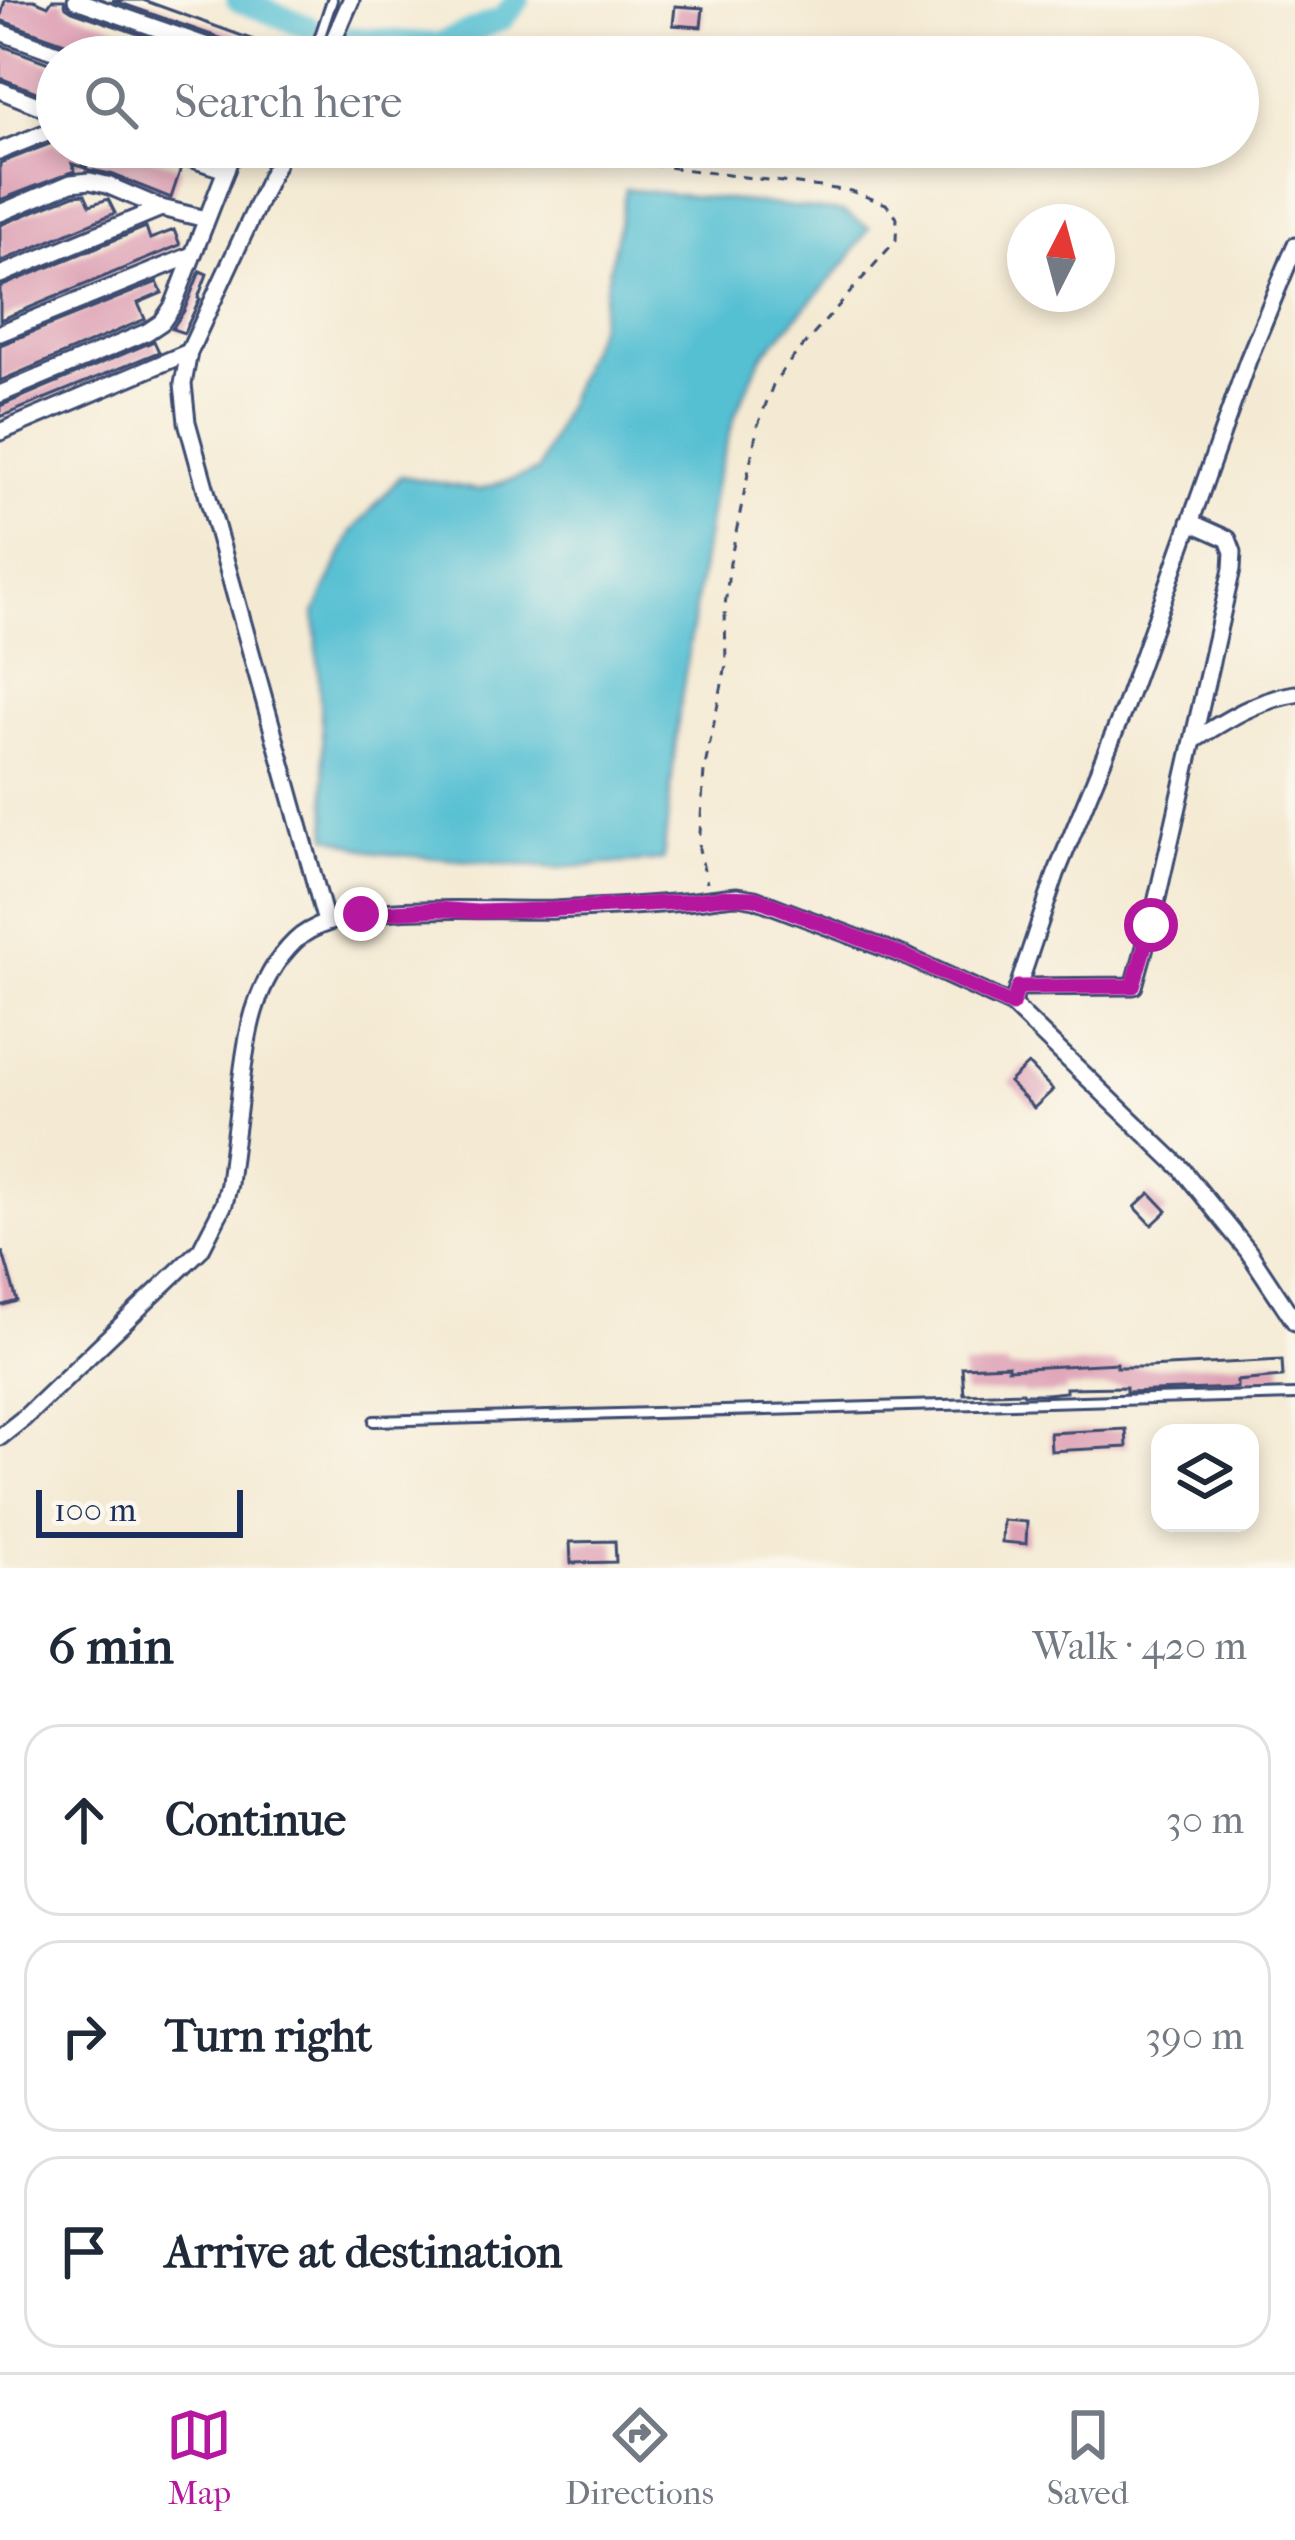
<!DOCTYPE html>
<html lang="en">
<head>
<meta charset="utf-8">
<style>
  body { margin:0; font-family:"IM FELL French Canon",serif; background:#f2f2f3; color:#1f2937 }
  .controls { position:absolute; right:36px; bottom:36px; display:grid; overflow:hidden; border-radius:24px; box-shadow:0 6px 18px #0003 }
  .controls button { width:108px; height:108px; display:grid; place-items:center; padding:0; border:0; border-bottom:3px solid #e0e1e3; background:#fff; color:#1f2937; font:60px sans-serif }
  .compass { position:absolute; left:1007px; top:204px; width:108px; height:108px; border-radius:50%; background:#fff; box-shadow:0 6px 18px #0003; rotate:6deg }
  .scale { position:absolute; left:36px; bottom:30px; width:207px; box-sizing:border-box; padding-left:12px; border:6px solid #1b2f5e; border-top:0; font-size:33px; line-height:42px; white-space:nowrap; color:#1b2f5e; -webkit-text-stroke:9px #fbf7ec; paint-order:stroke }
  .stop { position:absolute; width:36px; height:36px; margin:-27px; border:9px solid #b5179e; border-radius:50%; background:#fff }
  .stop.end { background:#b5179e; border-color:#fff; box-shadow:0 3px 12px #0008 }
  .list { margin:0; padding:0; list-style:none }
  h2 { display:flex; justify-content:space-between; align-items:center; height:156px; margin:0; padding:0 48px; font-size:51px }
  h2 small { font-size:39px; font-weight:400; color:#747a83 }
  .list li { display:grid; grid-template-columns:78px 1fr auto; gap:36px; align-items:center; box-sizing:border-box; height:192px; margin:0 24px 24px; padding:0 24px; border:3px solid #e0e1e3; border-radius:36px }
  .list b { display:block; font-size:45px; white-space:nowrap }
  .list em { font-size:39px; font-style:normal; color:#747a83 }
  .icon { flex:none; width:66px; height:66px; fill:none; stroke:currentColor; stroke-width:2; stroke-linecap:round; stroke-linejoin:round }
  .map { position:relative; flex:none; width:1295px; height:1568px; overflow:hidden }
  .search { position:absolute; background:#fff; box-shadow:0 6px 18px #0003; left:36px; right:36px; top:36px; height:132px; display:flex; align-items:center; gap:30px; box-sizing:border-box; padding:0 42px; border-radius:66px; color:#747a83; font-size:45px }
  .sheet { height:804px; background:#fff }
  nav { display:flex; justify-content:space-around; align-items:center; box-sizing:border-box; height:168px; border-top:3px solid #e0e1e3; background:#fff; font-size:33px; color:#747a83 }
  nav a { display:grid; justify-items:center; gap:6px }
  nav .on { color:#b5179e }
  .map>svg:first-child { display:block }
  .water { fill:#57c0d3; stroke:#397898; stroke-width:3 }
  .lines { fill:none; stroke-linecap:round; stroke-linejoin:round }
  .river { stroke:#57c0d3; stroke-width:24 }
  .building { fill:#da96ae }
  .service-casing { stroke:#3c4b70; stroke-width:14 }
  .minor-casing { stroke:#3c4b70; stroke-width:21 }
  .path { stroke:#3c4b70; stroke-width:3; stroke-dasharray:9 9; stroke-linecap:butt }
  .service { stroke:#fff; stroke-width:8 }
  .minor { stroke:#fff; stroke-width:15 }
  .route { stroke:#b5179e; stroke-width:15 }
</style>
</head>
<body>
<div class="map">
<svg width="1295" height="1568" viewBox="0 0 1295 1568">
  <rect width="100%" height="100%" fill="#fbf7ec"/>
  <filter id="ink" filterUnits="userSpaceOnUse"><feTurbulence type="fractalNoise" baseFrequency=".00833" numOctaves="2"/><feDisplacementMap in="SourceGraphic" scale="24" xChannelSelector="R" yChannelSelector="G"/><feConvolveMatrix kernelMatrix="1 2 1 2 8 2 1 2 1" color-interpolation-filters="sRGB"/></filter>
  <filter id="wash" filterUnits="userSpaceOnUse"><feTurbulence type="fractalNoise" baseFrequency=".004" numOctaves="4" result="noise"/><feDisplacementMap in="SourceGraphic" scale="48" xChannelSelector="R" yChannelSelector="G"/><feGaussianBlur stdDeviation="2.7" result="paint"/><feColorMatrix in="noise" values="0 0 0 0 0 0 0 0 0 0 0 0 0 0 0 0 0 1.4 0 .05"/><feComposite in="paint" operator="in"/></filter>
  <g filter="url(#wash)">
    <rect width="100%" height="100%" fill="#f4ead3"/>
    <path class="water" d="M626,189L843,212L869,228L846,262L761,357L736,412L714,486L679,712L663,860L556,868L377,853L328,836L315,613L352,532L401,476L478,490L538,471L598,326Z"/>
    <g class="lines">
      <g class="river">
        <path d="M238,0L308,27"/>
        <path d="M346,38L437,45L502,19L518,0"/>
      </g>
    </g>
    <g id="blocks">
      <g class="building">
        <path d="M5,0H34L48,6L52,0H64L66,7L72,11L198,55L94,57L73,46L0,20Z"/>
        <path d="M112,0H143L259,42L254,56L243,46Z"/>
        <path d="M675,6L703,8L701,27L673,25Z"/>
        <path d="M0,45L57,66V100L0,78Z"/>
        <path d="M57,141V147H75L85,168L72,164L75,171L0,200V163Z"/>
        <path d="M95,147H127L139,152L140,147H144L151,158L181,168L171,198L111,174L86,169Z"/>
        <path d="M85,194L90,205L108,199L115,213L0,262V225L74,195Z"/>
        <path d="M146,227L150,239L174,230L180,245L0,320V287Z"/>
        <path d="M200,271L207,274L198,298L200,299L184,333L172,329L184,311Z"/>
        <path d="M157,282L162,293L138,303L145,319L141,321L0,381V345Z"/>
        <path d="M154,341L159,352L0,417V406Z"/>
        <path d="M1028,1064L1053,1090L1034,1108L1009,1082Z"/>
        <path d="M1150,1193L1167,1211L1152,1225L1135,1207Z"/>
        <path d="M3,1253L17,1301L0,1306V1254Z"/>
        <path d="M1282,1360L1283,1377L1237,1381V1388L1126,1392V1387L1066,1388V1392L1046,1394H1024L1023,1392L964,1394L962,1367L1008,1365V1369L1117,1363V1367H1148Z"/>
        <path d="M1126,1429L1127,1447L1051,1451L1050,1433Z"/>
        <path d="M1003,1520L1027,1522L1026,1544L1002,1542Z"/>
        <path d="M615,1541L616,1562L571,1563L570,1542Z"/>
      </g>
    </g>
  </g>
  <g filter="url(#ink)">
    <use href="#blocks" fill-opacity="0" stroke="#3c4b70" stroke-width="3"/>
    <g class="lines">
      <defs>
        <g id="service">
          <path d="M313,57L332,0"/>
          <path d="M374,1421L1295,1395"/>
        </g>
        <g id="minor">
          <path d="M76,0L239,57"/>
          <path d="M0,32L69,57"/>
          <path d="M326,57L351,0"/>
          <path d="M0,90L57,113"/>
          <path d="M284,147L189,352L183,384L187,422L326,922"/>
          <path d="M0,151L57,128"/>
          <path d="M226,170L234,147"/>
          <path d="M0,213L71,183L90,181L107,185L161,208L206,219"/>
          <path d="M0,275L161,208"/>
          <path d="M0,333L192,255"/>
          <path d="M0,394L147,332L162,322L173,306L226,170L156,147"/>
          <path d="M0,432L189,352"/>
          <path d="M1194,740C1226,720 1257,700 1295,694"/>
          <path d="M1018,987L1134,986L1151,925L1232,569L1233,552L1228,539L1190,522"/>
          <path d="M1012,1005L1056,874L1124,709L1248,360L1295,246"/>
          <path d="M0,1437L24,1418L201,1249L224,1204L229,1184C232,1153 237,1123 240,1093C246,1038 253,982 295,941C340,896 491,913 555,910C597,908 640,906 683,902C701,901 719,897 737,896L755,899L905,956L1012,1005L1181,1168L1248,1251L1295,1322"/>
        </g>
      </defs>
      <use href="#service" class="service-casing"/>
      <use href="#minor" class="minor-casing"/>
      <path class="path" d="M528,147L563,160L601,164H644L851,191L886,204L897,218L896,240L785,367L773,385L758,425L730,562L725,606L726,665L704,771L699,849L707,883"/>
      <use href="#service" class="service"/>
      <use href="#minor" class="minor"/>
    </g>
  </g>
  <g class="lines" filter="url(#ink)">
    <path class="route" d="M361,914L438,909L477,912L543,910L682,902L722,897L755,898L905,956L1012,1005L1018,987L1133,986L1151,925"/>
  </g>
</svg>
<div class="controls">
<button><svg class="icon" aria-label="layers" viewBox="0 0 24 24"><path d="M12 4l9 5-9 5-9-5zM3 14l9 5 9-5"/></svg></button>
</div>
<svg class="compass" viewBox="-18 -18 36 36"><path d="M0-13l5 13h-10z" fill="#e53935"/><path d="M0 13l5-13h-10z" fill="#747a83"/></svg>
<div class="scale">100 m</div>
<div class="stop" style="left:1151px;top:925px"></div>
<div class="stop end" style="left:361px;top:914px"></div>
<div class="search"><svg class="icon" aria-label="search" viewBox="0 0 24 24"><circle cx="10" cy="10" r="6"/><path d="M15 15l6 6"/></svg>Search here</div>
</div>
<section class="sheet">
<h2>6 min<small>Walk · 420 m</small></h2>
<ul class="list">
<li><svg class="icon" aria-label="ahead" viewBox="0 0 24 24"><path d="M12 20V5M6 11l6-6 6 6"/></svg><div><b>Continue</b></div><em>30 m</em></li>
<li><svg class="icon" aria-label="right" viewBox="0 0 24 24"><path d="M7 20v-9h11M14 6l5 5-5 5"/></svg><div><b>Turn right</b></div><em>390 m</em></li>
<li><svg class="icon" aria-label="arrive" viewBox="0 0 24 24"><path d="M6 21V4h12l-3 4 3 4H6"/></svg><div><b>Arrive at destination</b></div></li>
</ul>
</section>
<nav>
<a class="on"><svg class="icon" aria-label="map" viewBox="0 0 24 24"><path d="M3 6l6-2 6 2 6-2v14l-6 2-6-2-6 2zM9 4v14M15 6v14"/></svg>Map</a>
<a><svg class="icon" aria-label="directions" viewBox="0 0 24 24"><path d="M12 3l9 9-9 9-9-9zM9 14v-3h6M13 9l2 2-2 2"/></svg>Directions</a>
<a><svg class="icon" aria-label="saved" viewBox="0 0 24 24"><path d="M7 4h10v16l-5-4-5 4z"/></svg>Saved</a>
</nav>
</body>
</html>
